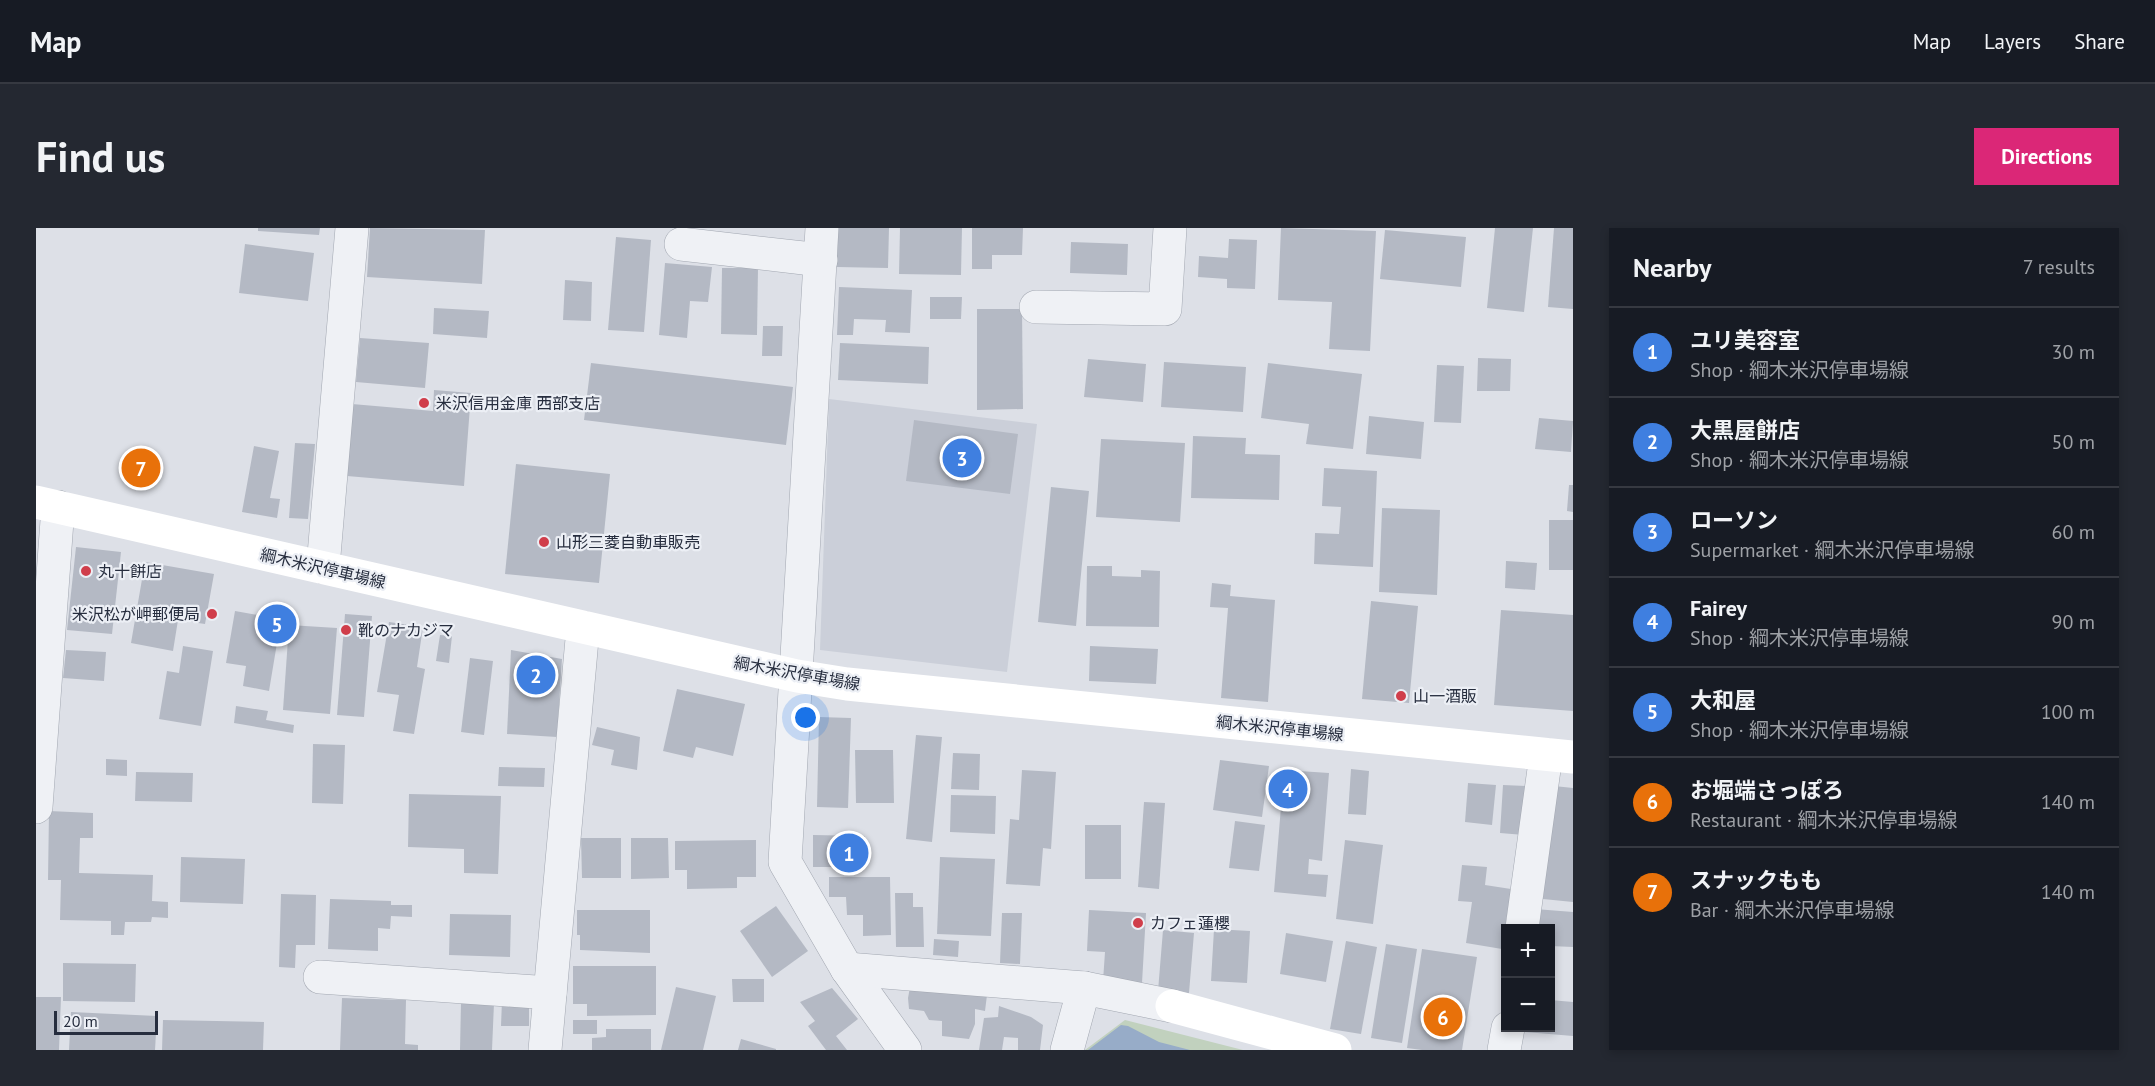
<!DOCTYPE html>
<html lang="en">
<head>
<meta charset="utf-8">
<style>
  body { margin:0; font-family:"PT Sans","Noto Sans JP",sans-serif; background:#242831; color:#f1f3f6 }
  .controls { position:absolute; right:18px; bottom:18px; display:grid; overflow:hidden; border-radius:0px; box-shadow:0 3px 9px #0003 }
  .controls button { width:54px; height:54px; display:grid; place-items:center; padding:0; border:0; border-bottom:2px solid #363941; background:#171b24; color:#f1f3f6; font:30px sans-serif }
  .scale { position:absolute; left:18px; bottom:15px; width:104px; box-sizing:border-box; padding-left:6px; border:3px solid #262d3e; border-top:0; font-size:16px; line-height:21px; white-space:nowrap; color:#262d3e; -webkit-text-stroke:4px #eceff5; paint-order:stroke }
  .you { position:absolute; left:770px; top:490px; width:21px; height:21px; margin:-15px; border:4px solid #fff; border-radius:50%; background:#1a73e8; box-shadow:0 0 0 9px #1a73e833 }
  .badge { display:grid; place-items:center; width:39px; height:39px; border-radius:50%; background:#db2777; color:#fff; font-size:20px; font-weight:700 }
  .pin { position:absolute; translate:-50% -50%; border:3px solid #fff; box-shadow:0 2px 6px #0006 }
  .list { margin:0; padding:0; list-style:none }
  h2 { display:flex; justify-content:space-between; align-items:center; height:78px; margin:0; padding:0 24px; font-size:26px }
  h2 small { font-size:20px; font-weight:400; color:#9ea1a6 }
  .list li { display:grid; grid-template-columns:39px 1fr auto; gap:18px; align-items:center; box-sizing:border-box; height:90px; padding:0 24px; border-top:2px solid #363941 }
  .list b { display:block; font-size:22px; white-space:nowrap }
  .list p { margin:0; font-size:20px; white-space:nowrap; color:#9ea1a6 }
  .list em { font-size:20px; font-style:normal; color:#9ea1a6 }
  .map { position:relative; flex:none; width:1537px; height:822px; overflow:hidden; border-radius:0px }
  header { display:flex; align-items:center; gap:36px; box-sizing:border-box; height:84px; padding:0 30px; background:#171b24; border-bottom:2px solid #363941 }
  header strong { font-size:28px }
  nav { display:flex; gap:33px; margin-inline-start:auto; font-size:21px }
  .intro { display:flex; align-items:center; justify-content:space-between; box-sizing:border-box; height:144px; padding:0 36px }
  h1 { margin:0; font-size:42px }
  .button { padding:15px 27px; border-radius:0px; background:#db2777; color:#fff; font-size:21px; font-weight:700 }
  main { display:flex; gap:36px; padding:0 36px }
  aside { flex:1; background:#171b24; border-radius:0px; box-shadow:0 3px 9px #0003 }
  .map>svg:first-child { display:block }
  .built { fill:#cbcfd9 }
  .green { fill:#c1d1be }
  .water { fill:#97acc8 }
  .building { fill:#b4b9c4 }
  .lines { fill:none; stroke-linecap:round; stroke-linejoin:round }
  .street-casing { stroke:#a2a7b1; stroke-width:34 }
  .street { stroke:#eff1f5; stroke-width:33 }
  .secondary { stroke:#fff; stroke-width:33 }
  .poi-dot { fill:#d03e4b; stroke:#eceff5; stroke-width:2 }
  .labels { text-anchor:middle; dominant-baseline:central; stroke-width:4.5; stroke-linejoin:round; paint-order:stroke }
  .poi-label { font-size:16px; fill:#262d3e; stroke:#eceff5; text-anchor:start }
  .street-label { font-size:16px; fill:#262d3e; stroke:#eceff5 }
</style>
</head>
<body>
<header>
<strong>Map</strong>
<nav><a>Map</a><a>Layers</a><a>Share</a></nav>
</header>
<div class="intro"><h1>Find us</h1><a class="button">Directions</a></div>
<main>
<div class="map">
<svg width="1537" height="822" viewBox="0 0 1537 822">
  <rect width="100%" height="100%" fill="#dde0e7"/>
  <path class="built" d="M793,171L1001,196L971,444L784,422Z"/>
  <path class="green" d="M1089,792L1207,822H1049Z"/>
  <path class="water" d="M1085,797L1092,798L1123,814L1154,822H1052Z"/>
  <g class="building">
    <path d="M222,0H284L283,7L222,3Z"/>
    <path d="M334,0L449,2L446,56L331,49Z"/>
    <path d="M802,0H853L852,40L801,39Z"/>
    <path d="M864,0H926L925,47L863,46Z"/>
    <path d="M936,0H987L986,27H956V41H936Z"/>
    <path d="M1245,0L1340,3L1334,123L1293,121L1296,74L1242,72Z"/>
    <path d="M1459,0H1497L1488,84L1451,80Z"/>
    <path d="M1518,0H1537V81L1512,79Z"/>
    <path d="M1349,2L1430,9L1425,59L1344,51Z"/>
    <path d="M580,9L615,12L608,104L572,102Z"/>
    <path d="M1193,11L1221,12L1219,61L1191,60V51L1162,49L1163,28L1192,30Z"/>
    <path d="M1035,14L1092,16L1091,47L1034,45Z"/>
    <path d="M209,16L278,25L272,73L203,65Z"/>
    <path d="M629,35L676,39L672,74L654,73L651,110L623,107Z"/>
    <path d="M686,40H722L721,107L685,106Z"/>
    <path d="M529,52L556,54L555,93L527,92Z"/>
    <path d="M803,59L876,62L874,105L849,104L850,92L818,91L817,107H801Z"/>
    <path d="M894,69H926L925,91H894Z"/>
    <path d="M398,80L453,83L451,110L397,106Z"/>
    <path d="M941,81H986L987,181L941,182Z"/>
    <path d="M727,98H747L746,128H726Z"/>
    <path d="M324,110L393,115L389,160L320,154Z"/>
    <path d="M804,115L893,119L892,156L802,152Z"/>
    <path d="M1442,130L1475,131L1474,163H1441Z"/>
    <path d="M1052,131L1110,136L1107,174L1048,169Z"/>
    <path d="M1128,134L1210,139L1207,184L1125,179Z"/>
    <path d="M555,135L757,159L750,217L548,192Z"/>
    <path d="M1232,135L1326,146L1317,221L1270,216L1273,196L1225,190Z"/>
    <path d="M1401,137L1428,138L1425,195L1398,194Z"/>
    <path d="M398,162L435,165L428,258L311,248L316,176L397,183Z"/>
    <path d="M1333,188L1388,194L1385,231L1330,226Z"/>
    <path d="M1503,190L1537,193L1535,224L1499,221Z"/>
    <path d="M878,192L982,206L974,266L870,253Z"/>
    <path d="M1157,208L1210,210L1209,226L1244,227L1243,272L1155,270Z"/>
    <path d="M1065,211L1149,215L1144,294L1060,289Z"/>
    <path d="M259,215L279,216L272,291L253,290Z"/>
    <path d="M218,218L243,223L234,270L244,271L241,290L206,284Z"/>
    <path d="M480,236L574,246L563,355L469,346Z"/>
    <path d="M1288,240L1341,243L1337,339L1278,336L1279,305L1303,306L1305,279L1286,278Z"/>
    <path d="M1533,257H1537V284L1531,283Z"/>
    <path d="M1015,259L1053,263L1040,398L1002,394Z"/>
    <path d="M1346,280L1404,282L1401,367L1343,364Z"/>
    <rect x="1513" y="292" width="24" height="50"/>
    <path d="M40,319L85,324L76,406L31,402Z"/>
    <path d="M1470,333L1501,335L1499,362L1469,360Z"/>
    <path d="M109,334L178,346L169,396L142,392L137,423L95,415Z"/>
    <path d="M1051,338H1076V348L1105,349V342L1124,343L1123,399L1050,398Z"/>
    <path d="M1176,355L1195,357L1194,368L1239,372L1232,474L1185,470L1192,380L1174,379Z"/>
    <path d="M1335,373L1382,378L1373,475L1326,471Z"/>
    <path d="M1465,382L1537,387V483L1458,477Z"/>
    <path d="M199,383L245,391L233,463L207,458L210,438L190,435Z"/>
    <path d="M309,386L336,388L328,489L301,487Z"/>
    <path d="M353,394L387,399L381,439L389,441L378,506L357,503L363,467L341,464Z"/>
    <path d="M253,397L301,400L294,486L247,482Z"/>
    <path d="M404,407L416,408L413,435L400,433Z"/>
    <path d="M147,418L177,423L165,498L123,491L131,443L143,445Z"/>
    <path d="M1054,418L1122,421L1120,456L1053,453Z"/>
    <path d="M30,422L70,424L68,453L27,450Z"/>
    <path d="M475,422L526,431L521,509L471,506Z"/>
    <path d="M434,430L457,433L448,507L425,504Z"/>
    <path d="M641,461L709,476L697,528L660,519L657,530L627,523Z"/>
    <path d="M200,478L232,483L230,492L258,497L257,505L198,495Z"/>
    <path d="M783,489L815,490L812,580L781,579Z"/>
    <path d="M561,499L604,509L601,542L575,537L578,522L556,517Z"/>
    <path d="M880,507L906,509L896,614L870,611Z"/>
    <path d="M277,516L309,517L307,576L276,575Z"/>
    <path d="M819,522H857L858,575H820Z"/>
    <path d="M917,525L944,526L943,562L915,561Z"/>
    <path d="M70,531L91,532V548L70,547Z"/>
    <path d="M1184,532L1233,538L1226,589L1177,582Z"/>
    <path d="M463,539L509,540L508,559L462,558Z"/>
    <path d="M1315,541L1333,543L1330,587L1312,586Z"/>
    <path d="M986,542L1020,544L1015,621L1007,620L1004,658L970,656L974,591L983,592Z"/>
    <path d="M1248,542L1293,545L1286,633L1273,631L1272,646L1292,647L1290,669L1238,664Z"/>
    <path d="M100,544L157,545L156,574L99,573Z"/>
    <path d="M1432,555L1460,557L1456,597L1429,594Z"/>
    <path d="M1467,557L1491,558L1488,607L1464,605Z"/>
    <path d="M1518,558L1537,560V674L1507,671Z"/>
    <path d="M373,566L465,568L462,646L428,645V621L372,619Z"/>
    <path d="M915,567L960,568L959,606L914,604Z"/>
    <path d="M1108,574L1129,575L1123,661L1102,659Z"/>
    <path d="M13,583L57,585V610H44L43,645L117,647L116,673L132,674V690L116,689L115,694H89L88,707H75V693L24,692L25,652H12Z"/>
    <path d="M1199,593L1229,597L1223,643L1193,640Z"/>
    <rect x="1049" y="597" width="36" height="54"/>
    <path d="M777,607L829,608L828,639H777Z"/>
    <path d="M545,610H585V650H546Z"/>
    <path d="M595,610H632L633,650L595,651Z"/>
    <path d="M720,612V649H701V660L651,661V642H639V613Z"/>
    <path d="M1309,612L1347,617L1337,696L1300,691Z"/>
    <path d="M145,629L209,631L207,676L144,674Z"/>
    <path d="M904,629L959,631L955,708L901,706Z"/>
    <path d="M1426,637L1451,639L1449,657L1475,661L1466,721L1430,715L1436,674L1422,673Z"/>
    <path d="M793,649H854L855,707L827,708V687H811L810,669H793Z"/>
    <path d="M859,665H877V679H887L888,719H860Z"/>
    <path d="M245,666L280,667L279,717H260L259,740L243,739Z"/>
    <path d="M294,671L355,673V677H376V689L355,688L354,701L342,700V723L292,721Z"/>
    <path d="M740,678L772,723L736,749L704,703Z"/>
    <path d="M1499,681L1537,684V719L1514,718V700H1498Z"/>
    <path d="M541,682H614V725L544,722V707H541Z"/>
    <path d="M1053,682L1110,685L1106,755L1067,753L1069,724L1051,723Z"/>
    <path d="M966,685H986L984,736L964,735Z"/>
    <path d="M414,686L475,687L474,729L413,727Z"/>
    <path d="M1178,701L1214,703L1211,755L1175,753Z"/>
    <path d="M1127,702L1158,705L1153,765L1122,763Z"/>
    <path d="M1250,705L1297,713L1290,754L1244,746Z"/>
    <path d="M898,711L923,713L922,729L897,727Z"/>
    <path d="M1310,713L1341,719L1325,806L1294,801Z"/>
    <path d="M1350,716L1381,721L1366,815L1335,810Z"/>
    <path d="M1386,721L1441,729L1426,822H1386L1371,820Z"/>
    <path d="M27,735L100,736L99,774L27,773Z"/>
    <path d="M537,738H620V787L551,788V776H537Z"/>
    <path d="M696,751H728V774H697Z"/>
    <path d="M875,754L951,767L949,783L939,781V796L933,811L906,808V793L893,792L888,783L873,781L872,770Z"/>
    <path d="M640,759L680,768L667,822H625Z"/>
    <path d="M796,760L822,791L800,808L811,822H790L772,798L779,793L764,774Z"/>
    <path d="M0,769H25L23,822H0Z"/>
    <path d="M306,770L370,772L369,816L382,817V822H304Z"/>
    <path d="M466,772L493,773V798H465Z"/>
    <path d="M1514,772L1537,774V808L1489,804V800H1514Z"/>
    <path d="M425,774L458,775L456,822H424Z"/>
    <path d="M963,778L995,789L1007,797L1004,822H982V810L968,809L966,822H943L948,790L962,789Z"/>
    <path d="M35,784L121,788L119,822H33Z"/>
    <path d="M127,792L228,794L227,822H126Z"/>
    <rect x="537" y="792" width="24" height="14"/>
    <path d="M570,801H615V822H556V810L570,809Z"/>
    <path d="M705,811L740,821V822H702Z"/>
  </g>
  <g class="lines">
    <defs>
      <g id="street">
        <path d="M786,0L749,634L811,741L869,822"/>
        <path d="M645,16L785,32"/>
        <path d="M1000,79L1129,81L1134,0"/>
        <path d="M287,339L316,0"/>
        <path d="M0,579L22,279"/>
        <path d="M1486,700L1510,527"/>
        <path d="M811,741L1048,760"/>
        <path d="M284,749L514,765"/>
        <path d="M509,822L547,400"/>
        <path d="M1031,822L1048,760L1136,778"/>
        <path d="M1468,822L1472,800"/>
      </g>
    </defs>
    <use href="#street" class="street-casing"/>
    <use href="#street" class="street"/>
    <g class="secondary">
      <path d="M0,274L761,448L811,456L1537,529"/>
      <path d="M1136,778L1299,822"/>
    </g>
  </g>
  <g class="poi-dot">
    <circle cx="388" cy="175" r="6"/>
    <circle cx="508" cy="314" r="6"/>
    <circle cx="50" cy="343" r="6"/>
    <circle cx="176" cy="386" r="6"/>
    <circle cx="310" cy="402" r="6"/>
    <circle cx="1365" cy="468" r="6"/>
    <circle cx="1102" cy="695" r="6"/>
  </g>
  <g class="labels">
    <g class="poi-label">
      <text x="400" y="175">米沢信用金庫 西部支店</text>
      <text x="520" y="314">山形三菱自動車販売</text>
      <text x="62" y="343">丸十餅店</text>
      <text x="164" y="386" text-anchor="end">米沢松が岬郵便局</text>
      <text x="322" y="402">靴のナカジマ</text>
      <text x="1377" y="468">山一酒販</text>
      <text x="1114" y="695">カフェ蓮櫻</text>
    </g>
    <g class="street-label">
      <text transform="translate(287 340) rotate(13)">綱木米沢停車場線</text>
      <text transform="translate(761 445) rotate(10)">綱木米沢停車場線</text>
      <text transform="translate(1244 500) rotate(6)">綱木米沢停車場線</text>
    </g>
  </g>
</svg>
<div class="controls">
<button>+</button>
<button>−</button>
</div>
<div class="scale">20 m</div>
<div class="you"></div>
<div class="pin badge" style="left:813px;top:625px;background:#3f7fe0">1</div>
<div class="pin badge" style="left:500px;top:447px;background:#3f7fe0">2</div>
<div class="pin badge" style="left:926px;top:230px;background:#3f7fe0">3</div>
<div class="pin badge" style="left:1252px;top:561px;background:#3f7fe0">4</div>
<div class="pin badge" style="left:241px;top:396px;background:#3f7fe0">5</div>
<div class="pin badge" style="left:1407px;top:789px;background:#e8710a">6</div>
<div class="pin badge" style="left:105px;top:240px;background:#e8710a">7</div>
</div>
<aside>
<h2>Nearby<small>7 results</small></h2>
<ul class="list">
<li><span class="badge" style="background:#3f7fe0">1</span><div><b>ユリ美容室</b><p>Shop · 綱木米沢停車場線</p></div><em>30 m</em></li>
<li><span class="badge" style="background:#3f7fe0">2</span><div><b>大黒屋餅店</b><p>Shop · 綱木米沢停車場線</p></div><em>50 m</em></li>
<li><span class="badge" style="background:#3f7fe0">3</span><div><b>ローソン</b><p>Supermarket · 綱木米沢停車場線</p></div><em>60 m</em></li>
<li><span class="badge" style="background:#3f7fe0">4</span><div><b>Fairey</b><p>Shop · 綱木米沢停車場線</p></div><em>90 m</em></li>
<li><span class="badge" style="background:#3f7fe0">5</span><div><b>大和屋</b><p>Shop · 綱木米沢停車場線</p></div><em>100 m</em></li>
<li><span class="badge" style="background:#e8710a">6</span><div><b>お堀端さっぽろ</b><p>Restaurant · 綱木米沢停車場線</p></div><em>140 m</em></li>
<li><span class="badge" style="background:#e8710a">7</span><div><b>スナックもも</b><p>Bar · 綱木米沢停車場線</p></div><em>140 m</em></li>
</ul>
</aside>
</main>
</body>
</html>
